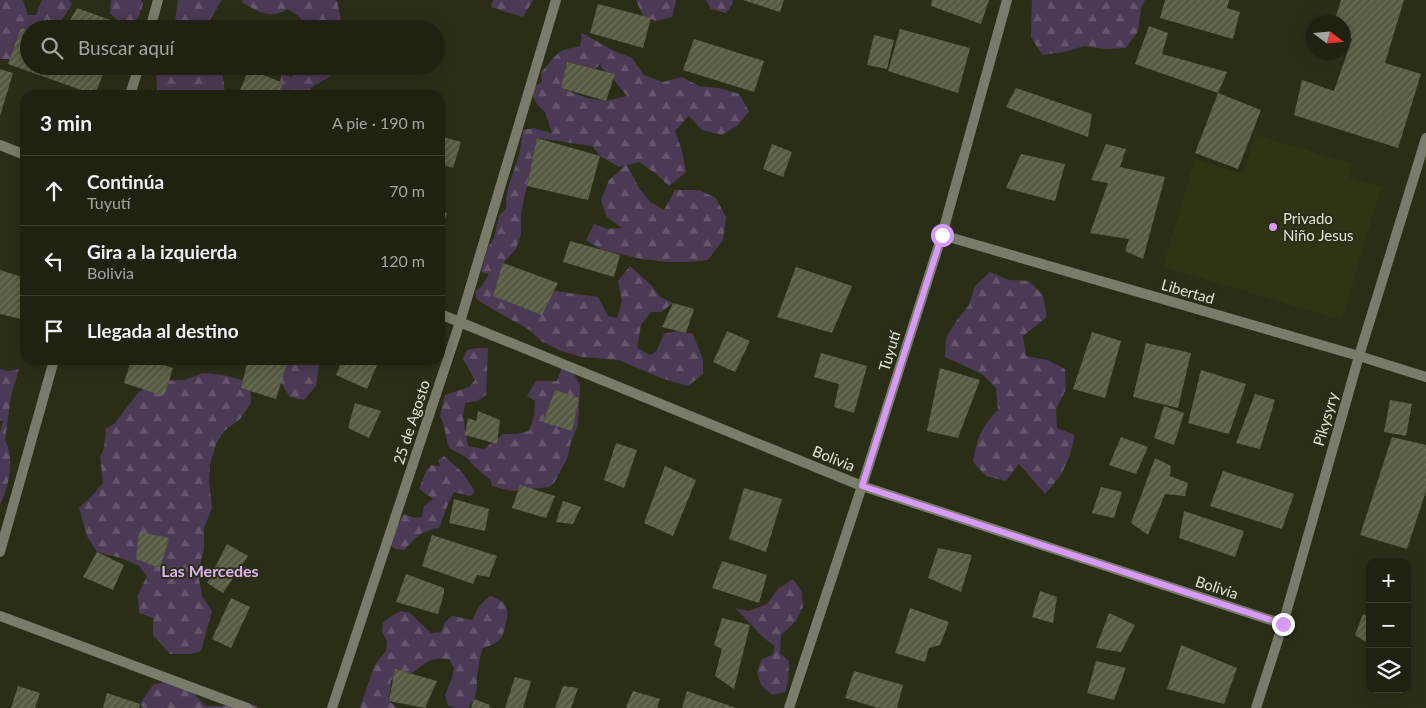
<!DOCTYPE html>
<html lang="es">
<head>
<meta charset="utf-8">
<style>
  body { margin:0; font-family:Lato,sans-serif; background:#2d2f1f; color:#f1f3f6 }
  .controls { position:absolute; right:15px; bottom:15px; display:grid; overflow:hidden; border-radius:10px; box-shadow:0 2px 12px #0003 }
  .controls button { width:45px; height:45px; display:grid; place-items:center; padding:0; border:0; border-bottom:1px solid #3d3f31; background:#202211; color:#f1f3f6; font:25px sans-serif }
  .compass { position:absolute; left:1306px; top:15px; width:45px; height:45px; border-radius:50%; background:#202211; box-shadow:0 2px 12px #0003; rotate:106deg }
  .stop { position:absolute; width:15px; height:15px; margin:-11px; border:4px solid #d89af8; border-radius:50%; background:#fff }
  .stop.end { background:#d89af8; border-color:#fff; box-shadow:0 1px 5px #0008 }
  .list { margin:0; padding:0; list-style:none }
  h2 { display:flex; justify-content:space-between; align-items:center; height:65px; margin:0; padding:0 20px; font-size:21px }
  h2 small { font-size:16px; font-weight:400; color:#a2a49f }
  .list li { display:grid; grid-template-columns:32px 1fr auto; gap:15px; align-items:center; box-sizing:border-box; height:70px; padding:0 20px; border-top:1px solid #3d3f31 }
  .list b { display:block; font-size:19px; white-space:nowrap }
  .list p { margin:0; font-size:16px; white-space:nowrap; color:#a2a49f }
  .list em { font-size:16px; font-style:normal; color:#a2a49f }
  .icon { flex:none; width:28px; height:28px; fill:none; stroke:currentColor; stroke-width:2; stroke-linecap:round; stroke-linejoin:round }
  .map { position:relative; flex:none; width:1426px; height:708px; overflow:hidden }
  .search { position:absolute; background:#202211; box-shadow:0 2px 12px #0003; left:20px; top:20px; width:425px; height:55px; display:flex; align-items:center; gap:12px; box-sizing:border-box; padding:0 18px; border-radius:28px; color:#a2a49f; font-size:19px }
  .panel { position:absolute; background:#202211; box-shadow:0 2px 12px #0003; left:20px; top:90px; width:425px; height:275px; border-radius:15px }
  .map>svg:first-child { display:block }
  .built { fill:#303415 }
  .forest { fill:url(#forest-firs); fill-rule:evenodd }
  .building { fill:url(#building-hatch) }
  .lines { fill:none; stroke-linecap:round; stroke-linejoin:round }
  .minor { stroke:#797b6b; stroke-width:10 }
  .route { stroke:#d89af8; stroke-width:6 }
  .poi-dot { fill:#d89af8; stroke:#2b2e17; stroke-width:2 }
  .labels { text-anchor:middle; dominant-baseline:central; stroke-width:4; stroke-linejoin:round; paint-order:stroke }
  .poi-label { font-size:15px; fill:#e1e4d6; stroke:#2b2e17; text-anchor:start }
  .street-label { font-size:15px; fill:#e1e4d6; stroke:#2b2e17 }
  .neighbourhood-label { font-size:16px; font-weight:bold; fill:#ddb3f4; stroke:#2b2e17 }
</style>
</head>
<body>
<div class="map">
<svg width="1426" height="708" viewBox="0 0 1426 708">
  <defs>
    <pattern id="forest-firs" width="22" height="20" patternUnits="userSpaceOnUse" patternTransform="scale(1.25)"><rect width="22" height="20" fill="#4b3a55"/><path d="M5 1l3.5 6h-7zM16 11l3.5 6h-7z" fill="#65566d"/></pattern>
    <pattern id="building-hatch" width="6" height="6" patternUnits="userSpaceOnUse" patternTransform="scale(1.25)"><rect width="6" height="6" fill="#575b42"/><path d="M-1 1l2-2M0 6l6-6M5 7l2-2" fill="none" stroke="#6f725d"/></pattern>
  </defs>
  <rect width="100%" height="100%" fill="#2b2e17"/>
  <path class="built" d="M1255,135L1352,164L1349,177L1381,187L1342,320L1163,267L1195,159L1243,174Z"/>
  <g class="forest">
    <path d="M0,0H23L28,15H36L42,0H69L72,4L56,29H29V59H0Z"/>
    <path d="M111,0H141L143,4L139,16L132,25L119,21L110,14Z"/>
    <path d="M178,0H222L204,29H174Z"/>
    <path d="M242,0H335L337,1L343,29H299L301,18L288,9C269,20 260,12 243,3Z"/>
    <path d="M493,0H533L523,17L491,7Z"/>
    <path d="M636,0H676V1L672,17L656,21L643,16Z"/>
    <path d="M706,0H733V3L726,13L711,9Z"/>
    <path d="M1032,0H1145L1141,7L1138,31L1126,48L1105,49L1084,46L1064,52L1042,55L1031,37Z"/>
    <path d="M582,33L614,51L632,58L644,75L663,82L682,77L699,86L719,88L739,94L749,111L739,124L722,135L702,130L689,116L675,131L682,151L686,172L669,186L655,173L639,162L627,165L639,188L650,202L664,210L675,190H699L716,198L726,217L723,240L708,260L689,262H669L642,259L602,250L586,240L594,224L607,229L622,228L607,217L601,200L609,180L626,165L619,167L600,156L592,146L538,138L524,198L521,215V234L516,249L503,263L505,292L548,290L598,297L608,316L617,318L622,301L618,281L630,266L652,286L660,297L673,303L661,312H651L641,325L637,348L650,355L656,352L664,334L677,331L693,334L703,360V374L688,386L661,378L619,360L582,357L561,351L541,341L531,331L477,300L475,291L481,287L489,274L481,272L487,249L494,238L499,216L506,208C505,190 513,175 518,158C521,149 521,139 523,130L533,128L552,133L545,112L536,103L530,89L542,82L541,73C546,67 557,52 564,50C569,48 574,48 580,46ZM567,62L595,69L603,62L600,66L614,80L627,96L606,101L587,98L561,88Z"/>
    <path d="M156,66H217L222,70L225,92C205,94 175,100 157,91Z"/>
    <path d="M296,66H336L331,76L312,87L307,95H279L281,74L292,77Z"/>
    <path d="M990,272L1009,280L1029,281L1043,295L1047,317L1023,336L1026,356L1047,360L1065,369L1066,389L1056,409L1057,428L1075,435L1070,455L1061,475L1045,494L1019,464L1006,481L986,476L973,462C978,436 980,429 998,410L996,388L982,374L945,357L946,338L957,320L969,305L975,286Z"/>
    <path d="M477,348H488L486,395L477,401L465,403L463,416L468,446L484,449L503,434H517L529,431L534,417L535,401L527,396L536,381H557L563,364L572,371L580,385L578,425L571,442L567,459L554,483L549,487L511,491L492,486L490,480L475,467L466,457L449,448C445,436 446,428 440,416L445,395L469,387L475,380L463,359L467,350Z"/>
    <path d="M279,360H320L316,386L304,400L290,397L277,376Z"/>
    <path d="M0,369L9,371L19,369L11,396L5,440C15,458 9,487 0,505V432L3,421H0Z"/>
    <path d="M203,373L223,375L250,382L251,403L240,419L224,431L216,444L210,464L209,482L212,508L204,528V548L198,573L202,596L212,611L201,651L190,654H170L153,635V618L139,613L138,595L147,576L139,566L121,558L97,552L87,536L79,508L93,495L103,483L100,457L104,448L106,428L114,424L138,393L156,381L185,380Z"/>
    <path d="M444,456L463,473L475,492L470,496L454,492L448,504L439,528C420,531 417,537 404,550L395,549L390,545L397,526L404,514L415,518L422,517L424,506L433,499L419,489L426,471L431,465L440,466L438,460Z"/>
    <path d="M793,579L802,592L803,607L796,621L781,635L780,653L789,661L788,682L785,692L772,695L761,685L757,673L761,660L772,655L775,646C759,636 749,621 735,608L749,611L767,604L778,589Z"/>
    <path d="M490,596C508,601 510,609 505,627C504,630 503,635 501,638C497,644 489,646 483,648L480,657L477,677V689L474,699L468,708H456L448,705L445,695L452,678L454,668L449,659C442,659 436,658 429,661C422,664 417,671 409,674C401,676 400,675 391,680L389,701L397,708H360L374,666L386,651L387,641L382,632L383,623L391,616L401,611L410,613L431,633L441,632L445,622L452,616L473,620C476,609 481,603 490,596Z"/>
    <path d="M172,680L192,692L206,706H226L247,702L259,708H143L140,704L153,685Z"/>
  </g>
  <g class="building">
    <path d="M743,0H784L780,12Z"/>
    <path d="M932,0H989L981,24L931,6Z"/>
    <path d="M1165,0H1229L1227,8L1240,12L1233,39L1160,18Z"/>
    <path d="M1341,0H1404L1385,63L1421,74L1398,148L1294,115L1302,80L1334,91L1352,39L1344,36V22H1334Z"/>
    <path d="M598,4L651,18L643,48L590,33Z"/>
    <path d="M77,8L127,26L126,29H65Z"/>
    <path d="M217,23L234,28V29H217Z"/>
    <path d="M1149,26L1168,33L1162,54L1227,72L1218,93L1135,64Z"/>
    <path d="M21,28L29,31V66H106L95,95L8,64Z"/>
    <path d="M900,29L970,48L958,93L888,71Z"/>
    <path d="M874,35L894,40L887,69L867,65Z"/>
    <path d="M694,39L764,61L754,92L683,70Z"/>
    <path d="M567,62L615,74L606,101L561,88Z"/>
    <path d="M257,66H274L272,71Z"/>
    <path d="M0,69L13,73L0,116Z"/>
    <path d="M249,69L283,83L278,95H238Z"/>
    <path d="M1016,88L1092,114L1088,137L1006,107Z"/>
    <path d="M1218,93L1261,110L1238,169L1195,153Z"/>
    <path d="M440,136L461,142L453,168L440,164Z"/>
    <path d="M537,138L600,156L588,200L527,186Z"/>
    <path d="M772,144L792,152L783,177L763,169Z"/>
    <path d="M1106,144L1126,149L1120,167L1165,177L1143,259L1125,251L1129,239L1090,233L1108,183L1091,180Z"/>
    <path d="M1021,154L1065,164L1055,201L1006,188Z"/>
    <path d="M440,211L447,213L440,235Z"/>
    <path d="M570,241L620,255L614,277L563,262Z"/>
    <path d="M503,263L558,283L542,315L493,296Z"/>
    <path d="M796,267L852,286L832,333L777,317Z"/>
    <path d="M0,270L25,278V320L0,314Z"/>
    <path d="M673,303L694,309L686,333L662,327Z"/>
    <path d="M727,331L750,341L735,372L713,362Z"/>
    <path d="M1092,332L1121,341L1105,398L1073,389Z"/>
    <path d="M1146,343L1191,353L1178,408L1133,397Z"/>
    <path d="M821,353L867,366L854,413L834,407L839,384L814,377Z"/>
    <path d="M131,360H148L173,368L164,396L124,383Z"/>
    <path d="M248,360H288L276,399L241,388Z"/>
    <path d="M342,360H379L367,389L336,375Z"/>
    <path d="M940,368L980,380L958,438L927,431Z"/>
    <path d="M1201,370L1246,384L1229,434L1188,423Z"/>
    <path d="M555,390L579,398L572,431L543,422Z"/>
    <path d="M1255,394L1275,400L1260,449L1236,443Z"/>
    <path d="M1390,400L1412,404L1406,436L1384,432Z"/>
    <path d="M355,403L381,411L369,438L348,428Z"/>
    <path d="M1164,406L1184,413L1174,445L1154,438Z"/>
    <path d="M478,411L500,420L497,444L465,435L468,418L476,421Z"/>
    <path d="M1121,437L1148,447L1136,474L1109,465Z"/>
    <path d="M1392,437L1426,445V491L1407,549L1360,535Z"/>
    <path d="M616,443L637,450L624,488L604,480Z"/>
    <path d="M1155,458L1171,466L1170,476L1188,483L1185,496L1165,494L1148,535L1131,523Z"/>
    <path d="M665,466L696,480L673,536L644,523Z"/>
    <path d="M1223,471L1294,494L1282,529L1210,506Z"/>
    <path d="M520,485L555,496L546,518L512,508Z"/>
    <path d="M1101,487L1122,492L1114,518L1092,513Z"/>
    <path d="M744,488L782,499L766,552L729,539Z"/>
    <path d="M454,499L489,509L485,531L449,523Z"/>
    <path d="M563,501L581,507L573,524L556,522Z"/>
    <path d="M1184,511L1244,531L1235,557L1179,538Z"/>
    <path d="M139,532L169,538L160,568L136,559Z"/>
    <path d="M432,535L497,556L489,577L477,575L473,584L422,566Z"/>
    <path d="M227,544L248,556L223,593L207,583Z"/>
    <path d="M938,548L972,555L961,592L928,578Z"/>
    <path d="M97,552L124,565L113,590L83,577Z"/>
    <path d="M722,561L767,575L759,603L712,588Z"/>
    <path d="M406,574L444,588V593L438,614L396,602Z"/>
    <path d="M1040,591L1057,597L1053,623L1032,617Z"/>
    <path d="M231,598L250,607L231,648L212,639Z"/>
    <path d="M910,608L949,622L940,645L929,648L925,662L895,653Z"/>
    <path d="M1109,613L1135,625L1121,652L1096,648Z"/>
    <path d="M1363,614L1370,617V645L1355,635Z"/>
    <path d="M722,618L750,625L734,689L715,676L722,649L714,645Z"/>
    <path d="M1181,645L1237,668L1224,704L1167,689Z"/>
    <path d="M1096,661L1126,668L1114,700L1087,693Z"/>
    <path d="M395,669L437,681L425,708L389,701Z"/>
    <path d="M854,671L903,685L897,708H878L845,698Z"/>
    <path d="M515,677L531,681L523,708H505Z"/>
    <path d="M18,686L40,693L35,708H11Z"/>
    <path d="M563,686L578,688L571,708H555Z"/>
    <path d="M633,691L660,699L657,708H629L626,707Z"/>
    <path d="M687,691L736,708H682Z"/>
    <path d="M107,693L140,704L139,708H103Z"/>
    <path d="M474,699L490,705L489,708H471Z"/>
  </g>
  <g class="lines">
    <g class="minor">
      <path d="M150,29L158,0"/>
      <path d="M130,95L139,66"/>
      <path d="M0,145L25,155"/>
      <path d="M942,235L1359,356L1426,377"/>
      <path d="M440,314L862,486L1283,624"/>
      <path d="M0,552L54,360"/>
      <path d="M0,616L247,708"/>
      <path d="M332,708L460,322L556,0"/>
      <path d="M789,708L862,486L942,235L1007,0"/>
      <path d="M1256,708L1283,624L1359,356L1426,138"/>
    </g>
  </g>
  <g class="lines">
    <path class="route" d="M942,235L862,486L1283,624"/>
  </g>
  <circle class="poi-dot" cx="1273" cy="227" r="5"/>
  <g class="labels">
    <g class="poi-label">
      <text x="1283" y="218">Privado<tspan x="1283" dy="17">Niño Jesus</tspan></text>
    </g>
    <g class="street-label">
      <text transform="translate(1188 291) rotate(16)">Libertad</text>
      <text transform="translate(889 351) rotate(-73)">Tuyutí</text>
      <text transform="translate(1325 419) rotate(-74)">Pikysyry</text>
      <text transform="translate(411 422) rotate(-72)">25 de Agosto</text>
      <text transform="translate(834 458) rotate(22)">Bolivia</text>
      <text transform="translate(1217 587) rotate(18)">Bolivia</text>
    </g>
    <g class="neighbourhood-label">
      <text x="210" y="570">Las Mercedes</text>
    </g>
  </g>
</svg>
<div class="controls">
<button>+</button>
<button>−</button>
<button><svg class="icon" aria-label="layers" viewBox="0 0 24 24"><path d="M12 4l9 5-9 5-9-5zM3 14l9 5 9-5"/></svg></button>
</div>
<svg class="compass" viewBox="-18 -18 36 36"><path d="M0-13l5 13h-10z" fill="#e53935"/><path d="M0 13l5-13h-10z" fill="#a2a49f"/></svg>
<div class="stop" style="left:942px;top:235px"></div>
<div class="stop end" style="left:1283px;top:624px"></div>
<div class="search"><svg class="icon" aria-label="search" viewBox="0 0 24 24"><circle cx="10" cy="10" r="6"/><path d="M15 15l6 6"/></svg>Buscar aquí</div>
<section class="panel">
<h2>3 min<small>A pie · 190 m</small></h2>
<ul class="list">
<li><svg class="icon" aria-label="ahead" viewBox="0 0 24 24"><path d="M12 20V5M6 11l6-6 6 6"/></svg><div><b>Continúa</b><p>Tuyutí</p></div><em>70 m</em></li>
<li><svg class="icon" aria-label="left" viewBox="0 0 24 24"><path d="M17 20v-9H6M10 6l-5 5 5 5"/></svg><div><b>Gira a la izquierda</b><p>Bolivia</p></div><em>120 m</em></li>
<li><svg class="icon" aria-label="arrive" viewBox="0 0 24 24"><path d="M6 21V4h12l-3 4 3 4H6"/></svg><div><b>Llegada al destino</b></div></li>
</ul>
</section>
</div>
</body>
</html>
